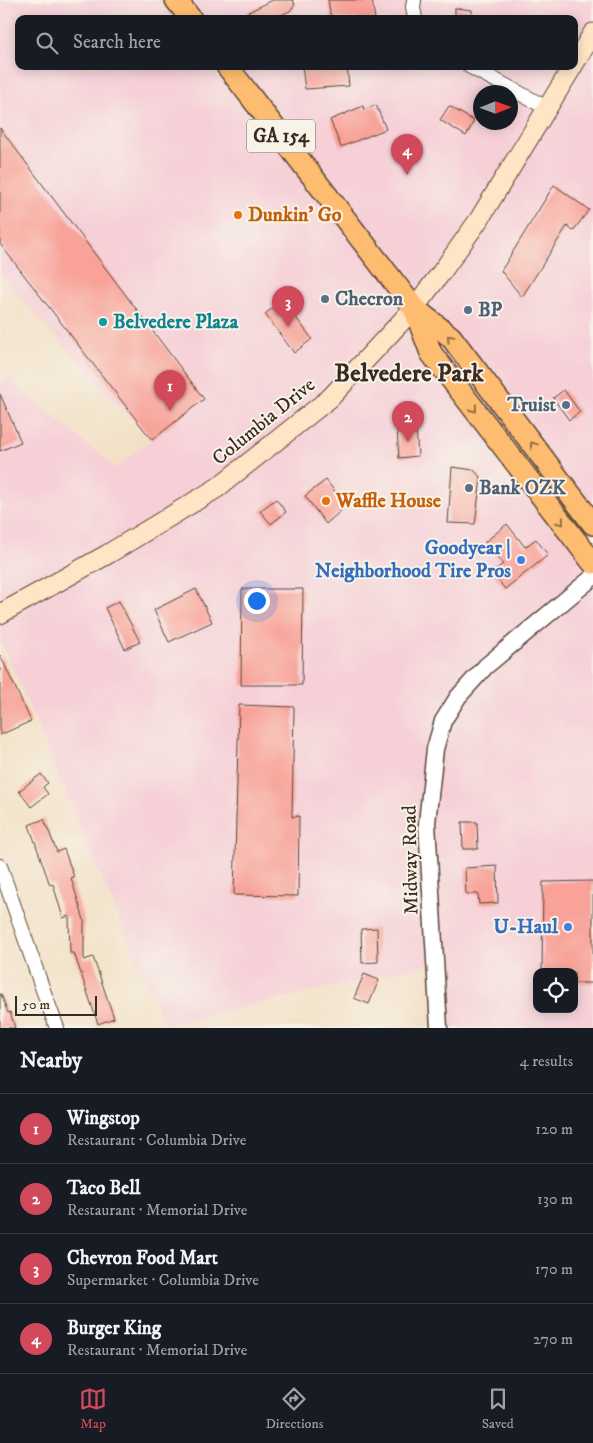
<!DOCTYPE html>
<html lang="en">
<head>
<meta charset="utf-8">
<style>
  body { margin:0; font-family:"IM FELL DW Pica",serif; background:#20242c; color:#f1f3f6 }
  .controls { position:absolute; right:15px; bottom:15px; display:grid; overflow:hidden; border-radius:10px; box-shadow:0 2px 12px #0003 }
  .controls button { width:45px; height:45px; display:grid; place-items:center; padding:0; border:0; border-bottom:1px solid #363941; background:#171b24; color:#f1f3f6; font:25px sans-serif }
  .compass { position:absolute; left:473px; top:85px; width:45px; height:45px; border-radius:50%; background:#171b24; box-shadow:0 2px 12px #0003; rotate:89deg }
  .scale { position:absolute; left:15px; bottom:12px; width:82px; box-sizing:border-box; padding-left:5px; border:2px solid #3b2a1e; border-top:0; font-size:14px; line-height:18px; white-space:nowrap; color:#3b2a1e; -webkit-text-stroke:4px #f7f3e8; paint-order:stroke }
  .you { position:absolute; left:256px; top:600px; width:18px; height:18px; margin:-12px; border:4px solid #fff; border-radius:50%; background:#1a73e8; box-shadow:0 0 0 8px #1a73e833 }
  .badge { display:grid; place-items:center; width:32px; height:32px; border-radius:50%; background:#d1495b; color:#fff; font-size:16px; font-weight:700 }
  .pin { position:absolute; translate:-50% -41px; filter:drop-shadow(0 1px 2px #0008) }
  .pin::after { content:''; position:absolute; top:26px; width:18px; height:15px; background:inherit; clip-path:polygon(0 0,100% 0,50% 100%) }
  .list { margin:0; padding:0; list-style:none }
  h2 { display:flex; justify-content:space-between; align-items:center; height:65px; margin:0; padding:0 20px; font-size:21px }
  h2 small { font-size:16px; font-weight:400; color:#9ea1a6 }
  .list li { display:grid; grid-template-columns:32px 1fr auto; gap:15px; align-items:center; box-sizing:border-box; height:70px; padding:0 20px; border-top:1px solid #363941 }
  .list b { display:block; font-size:19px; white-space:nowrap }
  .list p { margin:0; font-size:16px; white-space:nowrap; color:#9ea1a6 }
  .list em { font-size:16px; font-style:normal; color:#9ea1a6 }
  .icon { flex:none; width:28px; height:28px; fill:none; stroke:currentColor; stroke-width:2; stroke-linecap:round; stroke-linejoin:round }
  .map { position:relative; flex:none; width:593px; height:1028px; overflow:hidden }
  .search { position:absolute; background:#171b24; box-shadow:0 2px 12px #0003; left:15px; right:15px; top:15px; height:55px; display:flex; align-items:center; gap:12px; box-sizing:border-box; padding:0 18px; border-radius:10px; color:#9ea1a6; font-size:19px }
  .sheet { height:345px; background:#171b24 }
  nav { display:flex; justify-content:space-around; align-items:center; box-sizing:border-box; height:70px; border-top:1px solid #363941; background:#171b24; font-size:14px; color:#9ea1a6 }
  nav a { display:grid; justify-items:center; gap:2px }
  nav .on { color:#d1495b }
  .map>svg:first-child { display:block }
  .built { fill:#f6cfd7; fill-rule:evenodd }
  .building { fill:#f8a298 }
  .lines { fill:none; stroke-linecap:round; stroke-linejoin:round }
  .minor-casing { stroke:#574537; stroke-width:16 }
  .tertiary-casing { stroke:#574537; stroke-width:19 }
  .secondary-casing { stroke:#574537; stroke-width:21 }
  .primary-casing { stroke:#574537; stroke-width:24 }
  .minor { stroke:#fff; stroke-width:14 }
  .tertiary { stroke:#fff; stroke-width:16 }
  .secondary { stroke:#ffe4c6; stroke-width:19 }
  .primary { stroke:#febc70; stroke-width:21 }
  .oneway { stroke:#936c43 }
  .food-dot { fill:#e8710a; stroke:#f7f3e8; stroke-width:2 }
  .service-dot { fill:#5c6f8a; stroke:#f7f3e8; stroke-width:2 }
  .culture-dot { fill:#0f9aa8; stroke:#f7f3e8; stroke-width:2 }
  .shop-dot { fill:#3f7fe0; stroke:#f7f3e8; stroke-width:2 }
  .labels { text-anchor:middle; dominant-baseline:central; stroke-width:4; stroke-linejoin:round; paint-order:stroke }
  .shield { fill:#f7f3e8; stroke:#73665b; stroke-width:1 }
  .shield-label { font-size:19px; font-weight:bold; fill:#3b2a1e }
  .food-label { font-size:20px; font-weight:bold; fill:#c56008; stroke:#f7f3e8; text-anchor:start }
  .service-label { font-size:20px; font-weight:bold; fill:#4e5e75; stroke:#f7f3e8; text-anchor:start }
  .culture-label { font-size:20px; font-weight:bold; fill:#0d838f; stroke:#f7f3e8; text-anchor:start }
  .street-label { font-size:20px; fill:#3b2a1e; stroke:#f7f3e8 }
  .shop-label { font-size:20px; font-weight:bold; fill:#366cbe; stroke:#f7f3e8; text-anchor:end }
  .district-label { font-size:25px; font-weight:bold; fill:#3b2a1e; stroke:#f7f3e8 }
</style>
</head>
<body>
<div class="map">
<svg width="593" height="1028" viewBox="0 0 593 1028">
  <rect width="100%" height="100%" fill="#f7f3e8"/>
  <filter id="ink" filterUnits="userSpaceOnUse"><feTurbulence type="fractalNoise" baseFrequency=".02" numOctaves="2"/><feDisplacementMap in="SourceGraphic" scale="10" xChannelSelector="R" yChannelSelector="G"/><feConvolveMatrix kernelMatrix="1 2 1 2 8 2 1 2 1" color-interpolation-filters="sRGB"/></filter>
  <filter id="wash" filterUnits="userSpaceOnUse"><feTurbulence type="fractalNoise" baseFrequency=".0096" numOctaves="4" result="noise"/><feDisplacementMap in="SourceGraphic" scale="20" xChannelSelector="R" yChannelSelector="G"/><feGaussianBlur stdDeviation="1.12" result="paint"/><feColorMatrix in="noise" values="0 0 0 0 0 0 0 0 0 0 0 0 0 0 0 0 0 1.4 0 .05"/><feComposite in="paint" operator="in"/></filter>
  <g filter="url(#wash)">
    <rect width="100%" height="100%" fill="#f3e1c7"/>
    <path class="built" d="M0,0H593V1028H438L433,964L164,1025L0,638V383L12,377L20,389L116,468L151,440L0,276ZM19,19H574V66H19ZM480,92H510V122H480ZM537,972H574V1009H537Z"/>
    <g id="blocks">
      <g class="building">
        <path d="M273,0H293L295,5L290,11L273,19H234Z"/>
        <path d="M328,0H372L375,19H331Z"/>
        <path d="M455,8L472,10V19H455Z"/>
        <path d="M302,66H347L349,86L305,89Z"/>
        <path d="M376,105L386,129L341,147L330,120L363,106L364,110Z"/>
        <path d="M449,106L474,121L466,136L440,120Z"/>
        <path d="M0,128L204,399L152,440L0,244Z"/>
        <path d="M554,185L589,210L573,231L567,226L522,297L501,271Z"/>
        <path d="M283,300L312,339L294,353L265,314Z"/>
        <path d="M564,390L580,412L569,420L553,398Z"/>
        <path d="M0,394L21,442L0,451Z"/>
        <path d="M416,427L418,456L399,458L397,429Z"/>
        <path d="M452,467L474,470L481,478L475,524L448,523Z"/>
        <path d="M326,480L346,506L326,524L305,496Z"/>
        <path d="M276,499L286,512L271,524L260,511Z"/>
        <path d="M507,524L525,547L536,539L548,555L505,589L492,572L503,564L485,542Z"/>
        <path d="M196,589L212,622L169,642L154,610Z"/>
        <path d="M242,589H303L302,685H241Z"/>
        <path d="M119,601L140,642L125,649L105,608Z"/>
        <path d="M0,655L31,721L0,735Z"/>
        <path d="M239,705L294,707L292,817L299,816L298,896L234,895Z"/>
        <path d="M41,774L48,783L43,787L48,794L31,807L19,791Z"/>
        <path d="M44,819L57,852L64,849L74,877L71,878L84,920V960L93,957L114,1018L98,1024L74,953H70L69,916L63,918L53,884L50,885L29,825Z"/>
        <path d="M462,822H477L478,849H463Z"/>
        <path d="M497,866L498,903L479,904L478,894H466L465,868Z"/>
        <path d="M593,881V983H574V972H542L543,882Z"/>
        <path d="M377,928L378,962L362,963L361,929Z"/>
        <path d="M364,974L379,980L369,1004L354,998Z"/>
        <path d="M0,994H1L8,1013L10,1012L15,1028H0Z"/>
      </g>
    </g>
  </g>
  <g filter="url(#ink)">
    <use href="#blocks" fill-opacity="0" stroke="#574537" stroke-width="1"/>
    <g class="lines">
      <defs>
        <g id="minor">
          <path d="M414,0L413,7L415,19"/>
          <path d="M469,66L547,108"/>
          <path d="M0,866L43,990L57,1028"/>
        </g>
        <path id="tertiary" d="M439,1028L427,823L435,749L443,721L458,697L486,666L593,577"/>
        <g id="secondary">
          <path d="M574,64L593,33"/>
          <path d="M0,614L108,554L217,488L330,398L414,308L441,273L480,218L573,66"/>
        </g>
        <g id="primary">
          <path d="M176,0L191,19"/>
          <path d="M227,66L414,308L451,337L593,524"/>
          <path d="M414,308L431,353L593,563"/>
        </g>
      </defs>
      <use href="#minor" class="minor-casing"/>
      <use href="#tertiary" class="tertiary-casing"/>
      <use href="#secondary" class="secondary-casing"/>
      <use href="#primary" class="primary-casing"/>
      <use href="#minor" class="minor"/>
      <use href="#tertiary" class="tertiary"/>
      <use href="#secondary" class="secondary"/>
      <use href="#primary" class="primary"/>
    </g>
    <defs><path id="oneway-chevron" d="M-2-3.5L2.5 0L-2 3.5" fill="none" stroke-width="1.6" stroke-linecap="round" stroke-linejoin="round" transform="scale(1.25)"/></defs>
    <g class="oneway">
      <use href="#oneway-chevron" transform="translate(450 338) rotate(-134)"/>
      <use href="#oneway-chevron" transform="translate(474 409) rotate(52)"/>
      <use href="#oneway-chevron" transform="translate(533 445) rotate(-127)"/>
      <use href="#oneway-chevron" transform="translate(561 522) rotate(52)"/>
    </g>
  </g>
  <g class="food-dot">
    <circle cx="238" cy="215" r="5"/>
    <circle cx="326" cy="501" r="5"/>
  </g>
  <g class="service-dot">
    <circle cx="325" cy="299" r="5"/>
    <circle cx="468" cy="310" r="5"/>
    <circle cx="566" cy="405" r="5"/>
    <circle cx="469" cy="488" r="5"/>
  </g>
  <circle class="culture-dot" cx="103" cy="322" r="5"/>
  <g class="shop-dot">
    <circle cx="521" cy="560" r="5"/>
    <circle cx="568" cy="927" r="5"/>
  </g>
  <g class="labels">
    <rect class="shield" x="247" y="119.5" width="68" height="33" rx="4"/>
    <g class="shield-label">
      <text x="281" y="136">GA 154</text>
    </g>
    <g class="food-label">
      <text x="248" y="215">Dunkin' Go</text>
      <text x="336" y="501">Waffle House</text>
    </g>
    <g class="service-label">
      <text x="335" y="299">Checron</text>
      <text x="478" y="310">BP</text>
      <text x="556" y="405" text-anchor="end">Truist</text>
      <text x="479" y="488">Bank OZK</text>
    </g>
    <g class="culture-label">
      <text x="113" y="322">Belvedere Plaza</text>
    </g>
    <g class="street-label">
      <text transform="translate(264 422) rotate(-39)">Columbia Drive</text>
      <text transform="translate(411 860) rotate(-91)">Midway Road</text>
    </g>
    <g class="shop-label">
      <text x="511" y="548">Goodyear |<tspan x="511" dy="23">Neighborhood Tire Pros</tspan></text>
      <text x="558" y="927">U-Haul</text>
    </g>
    <g class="district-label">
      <text x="409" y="373">Belvedere Park</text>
    </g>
  </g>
</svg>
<div class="controls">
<button><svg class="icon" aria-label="locate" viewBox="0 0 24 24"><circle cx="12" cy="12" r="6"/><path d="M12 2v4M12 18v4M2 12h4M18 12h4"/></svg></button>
</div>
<svg class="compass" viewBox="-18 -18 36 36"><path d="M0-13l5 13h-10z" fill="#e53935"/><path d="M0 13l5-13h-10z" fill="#9ea1a6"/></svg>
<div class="scale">50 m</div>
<div class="you"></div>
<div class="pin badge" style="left:170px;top:411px">1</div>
<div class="pin badge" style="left:408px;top:442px">2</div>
<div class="pin badge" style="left:288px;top:327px">3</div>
<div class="pin badge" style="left:407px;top:175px">4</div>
<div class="search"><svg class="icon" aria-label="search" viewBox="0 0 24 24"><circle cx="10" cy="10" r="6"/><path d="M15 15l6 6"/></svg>Search here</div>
</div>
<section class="sheet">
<h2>Nearby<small>4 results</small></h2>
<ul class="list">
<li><span class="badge">1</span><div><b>Wingstop</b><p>Restaurant · Columbia Drive</p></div><em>120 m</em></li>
<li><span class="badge">2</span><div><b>Taco Bell</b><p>Restaurant · Memorial Drive</p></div><em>130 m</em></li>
<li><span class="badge">3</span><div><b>Chevron Food Mart</b><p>Supermarket · Columbia Drive</p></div><em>170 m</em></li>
<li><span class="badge">4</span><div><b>Burger King</b><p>Restaurant · Memorial Drive</p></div><em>270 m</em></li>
</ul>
</section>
<nav>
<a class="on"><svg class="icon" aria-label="map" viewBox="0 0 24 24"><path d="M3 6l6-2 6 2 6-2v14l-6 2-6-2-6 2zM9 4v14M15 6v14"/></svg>Map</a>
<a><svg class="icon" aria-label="directions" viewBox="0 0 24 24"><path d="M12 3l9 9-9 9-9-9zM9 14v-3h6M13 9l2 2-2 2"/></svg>Directions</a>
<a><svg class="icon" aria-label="saved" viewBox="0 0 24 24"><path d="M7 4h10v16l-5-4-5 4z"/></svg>Saved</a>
</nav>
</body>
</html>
